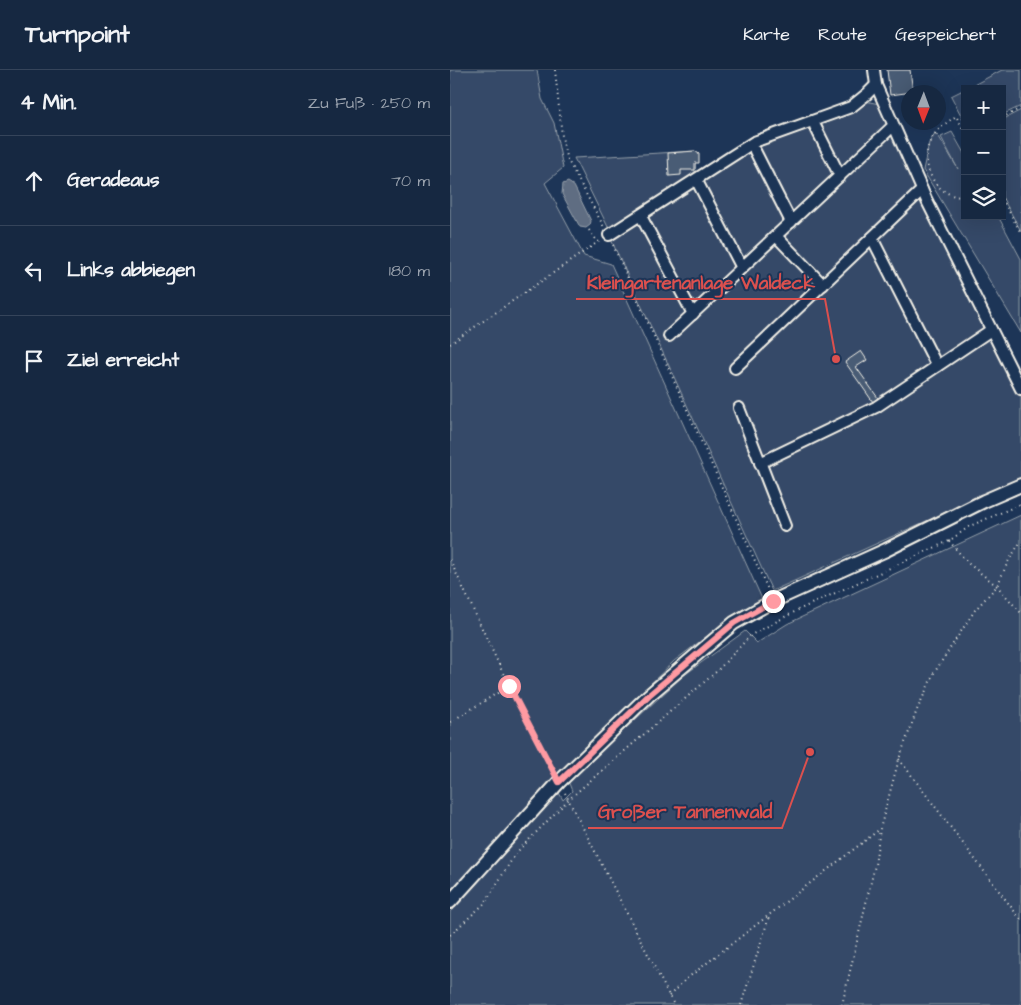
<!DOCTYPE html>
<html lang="de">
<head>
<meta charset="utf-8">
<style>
  body { margin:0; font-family:"Architects Daughter",sans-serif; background:#1f3048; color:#f1f3f6 }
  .controls { position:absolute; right:15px; top:15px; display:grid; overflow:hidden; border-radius:0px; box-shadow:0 5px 20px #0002 }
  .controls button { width:45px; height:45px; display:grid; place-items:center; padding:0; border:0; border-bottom:1px solid #35445a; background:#162841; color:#f1f3f6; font:25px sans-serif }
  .compass { position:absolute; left:451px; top:15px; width:45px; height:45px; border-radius:50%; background:#162841; box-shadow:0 5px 20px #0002; rotate:181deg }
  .stop { position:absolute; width:15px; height:15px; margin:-11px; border:4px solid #ff9aa2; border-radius:50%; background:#fff }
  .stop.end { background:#ff9aa2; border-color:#fff; box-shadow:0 1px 5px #0008 }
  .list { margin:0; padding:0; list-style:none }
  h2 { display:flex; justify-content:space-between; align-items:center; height:65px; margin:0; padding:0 20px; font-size:21px }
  h2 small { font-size:16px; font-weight:400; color:#9ea6b1 }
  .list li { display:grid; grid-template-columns:32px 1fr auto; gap:15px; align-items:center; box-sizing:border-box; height:90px; padding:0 20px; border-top:1px solid #35445a }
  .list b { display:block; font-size:19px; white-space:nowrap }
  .list em { font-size:16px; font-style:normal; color:#9ea6b1 }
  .icon { flex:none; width:28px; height:28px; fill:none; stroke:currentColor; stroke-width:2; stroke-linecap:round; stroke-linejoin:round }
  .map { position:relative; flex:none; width:571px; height:935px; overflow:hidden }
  header { display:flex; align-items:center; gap:30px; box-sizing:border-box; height:70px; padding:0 25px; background:#162841; border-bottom:1px solid #35445a }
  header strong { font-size:24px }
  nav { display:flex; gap:28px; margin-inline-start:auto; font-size:18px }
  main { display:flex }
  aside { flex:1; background:#162841 }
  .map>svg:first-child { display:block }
  .green { fill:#354a67; stroke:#949ea8 }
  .water { fill:#5e6d82; stroke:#9aa2ab }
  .building { fill:#485b74; stroke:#f4f1e8 }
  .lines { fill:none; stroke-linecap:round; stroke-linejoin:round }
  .minor-casing { stroke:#f4f1e8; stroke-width:14 }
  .major-casing { stroke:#f4f1e8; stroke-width:16 }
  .path { stroke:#f4f1e8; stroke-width:2; stroke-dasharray:1 4; stroke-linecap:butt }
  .minor { stroke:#1d3557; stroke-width:10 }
  .major { stroke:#1d3557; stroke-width:12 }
  .route { stroke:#ff9aa2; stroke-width:6 }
  .leader { fill:none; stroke:#dc504e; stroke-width:2 }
  .callout-dot { fill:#dc504e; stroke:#1d3557; stroke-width:2 }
  .callout-label { font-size:19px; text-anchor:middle; font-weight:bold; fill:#dc504e; stroke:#1d3557; stroke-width:4; stroke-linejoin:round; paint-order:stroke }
</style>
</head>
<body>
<header>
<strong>Turnpoint</strong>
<nav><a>Karte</a><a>Route</a><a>Gespeichert</a></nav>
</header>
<main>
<aside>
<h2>4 Min.<small>Zu Fuß · 250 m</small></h2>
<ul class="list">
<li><svg class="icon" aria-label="ahead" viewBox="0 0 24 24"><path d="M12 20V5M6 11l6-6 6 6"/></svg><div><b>Geradeaus</b></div><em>70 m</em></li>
<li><svg class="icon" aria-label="left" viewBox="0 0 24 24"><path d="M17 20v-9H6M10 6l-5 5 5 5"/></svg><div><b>Links abbiegen</b></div><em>180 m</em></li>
<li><svg class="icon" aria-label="arrive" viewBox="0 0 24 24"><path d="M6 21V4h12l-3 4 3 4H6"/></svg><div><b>Ziel erreicht</b></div></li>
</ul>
</aside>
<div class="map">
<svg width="571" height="935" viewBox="0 0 571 935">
  <rect width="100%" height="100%" fill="#1d3557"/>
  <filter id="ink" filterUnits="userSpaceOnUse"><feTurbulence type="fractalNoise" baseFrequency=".02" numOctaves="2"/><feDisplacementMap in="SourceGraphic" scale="10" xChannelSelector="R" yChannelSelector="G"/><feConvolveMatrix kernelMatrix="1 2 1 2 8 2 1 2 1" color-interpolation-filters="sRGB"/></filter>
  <g filter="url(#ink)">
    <g class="green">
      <path d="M0,0H87L92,29L104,53L113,98L95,113L134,186L161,194L312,529L289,542L224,591L109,703L0,823Z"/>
      <path d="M552,0H571V36L552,45V19H516Z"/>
      <path d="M515,19V53L501,26Z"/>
      <path d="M415,31L434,35L571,319V408L322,521L159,165L304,72Z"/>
      <path d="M571,40V161L552,127V50Z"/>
      <path d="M502,62L515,85V146H548L571,189V263L473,100L479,73L485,63L489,67L508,99L491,67Z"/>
      <path d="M245,81V104L159,159L124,88Z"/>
      <path d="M571,445V935H0V842L108,721L113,730L122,721L118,711L233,606L295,561L307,573L337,554Z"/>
    </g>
    <path class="water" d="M118,112L124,116L141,151L140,155L136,158L130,157L112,124L113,114Z"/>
    <g class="building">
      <path d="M437,0H460L463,22L440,25Z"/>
      <path d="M245,81L249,84V93H245V100H231V105L219,106L218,83Z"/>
      <path d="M411,281L417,290L406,297L428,328L423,332L395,292Z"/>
    </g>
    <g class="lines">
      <defs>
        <g id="minor">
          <path d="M424,0L426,15L477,131L571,319"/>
          <path d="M365,56L390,106"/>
          <path d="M305,81L341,152"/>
          <path d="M249,115L292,198"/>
          <path d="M193,150L243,244"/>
          <path d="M159,165L304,72L401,37L417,24L426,15"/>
          <path d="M326,166L373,215"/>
          <path d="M422,168L487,296"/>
          <path d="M219,266L443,56"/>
          <path d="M285,298L472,120"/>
          <path d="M289,338L335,456"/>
          <path d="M310,393L426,337L541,260"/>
        </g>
        <path id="major" d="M0,832L109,712L199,625L284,553L323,531L436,480L534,431L571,415"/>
      </defs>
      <use href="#minor" class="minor-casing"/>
      <use href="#major" class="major-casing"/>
      <g class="path">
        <path d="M105,0L112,66L116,87L154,157"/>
        <path d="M552,48L571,38"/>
        <path d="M515,62L506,46C495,54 484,61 479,74C470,99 488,128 515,127"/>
        <path d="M552,129L571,163"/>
        <path d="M139,160L148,172"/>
        <path d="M163,175L319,522"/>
        <path d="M0,274L151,170"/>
        <path d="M499,471L519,494L547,516L571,543"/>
        <path d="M0,490L59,616L103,701"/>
        <path d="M0,652L59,616"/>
        <path d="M449,689L571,850"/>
        <path d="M115,723L224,935"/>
        <path d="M0,865L35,833L66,783L118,730L266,602L301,565L348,540L499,471L520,456L571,434"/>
        <path d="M219,926L235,910L430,759"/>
        <path d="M291,935L319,847"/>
        <path d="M392,935L425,795L430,759L449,689L467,640L484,603L525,540L547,516L558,492L571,471"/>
      </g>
      <use href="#minor" class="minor"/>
      <use href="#major" class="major"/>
    </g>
  </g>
  <g class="lines" filter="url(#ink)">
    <path class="route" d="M59,616L109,712L199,625L284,553L323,531"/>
  </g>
  <path class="leader" d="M386 289L375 229H126M360 682L332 758H138"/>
  <g class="callout-dot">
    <circle cx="386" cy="289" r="5"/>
    <circle cx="360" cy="682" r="5"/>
  </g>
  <g class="callout-label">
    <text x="251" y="219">Kleingartenanlage Waldeck</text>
    <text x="235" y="748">Großer Tannenwald</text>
  </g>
</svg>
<div class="controls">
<button>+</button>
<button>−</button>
<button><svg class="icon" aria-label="layers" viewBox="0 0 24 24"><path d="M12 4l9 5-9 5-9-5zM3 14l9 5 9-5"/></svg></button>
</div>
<svg class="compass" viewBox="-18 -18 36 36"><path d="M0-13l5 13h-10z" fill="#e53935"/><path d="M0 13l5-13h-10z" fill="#9ea6b1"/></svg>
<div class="stop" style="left:59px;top:616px"></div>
<div class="stop end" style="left:323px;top:531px"></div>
</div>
</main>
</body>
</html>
